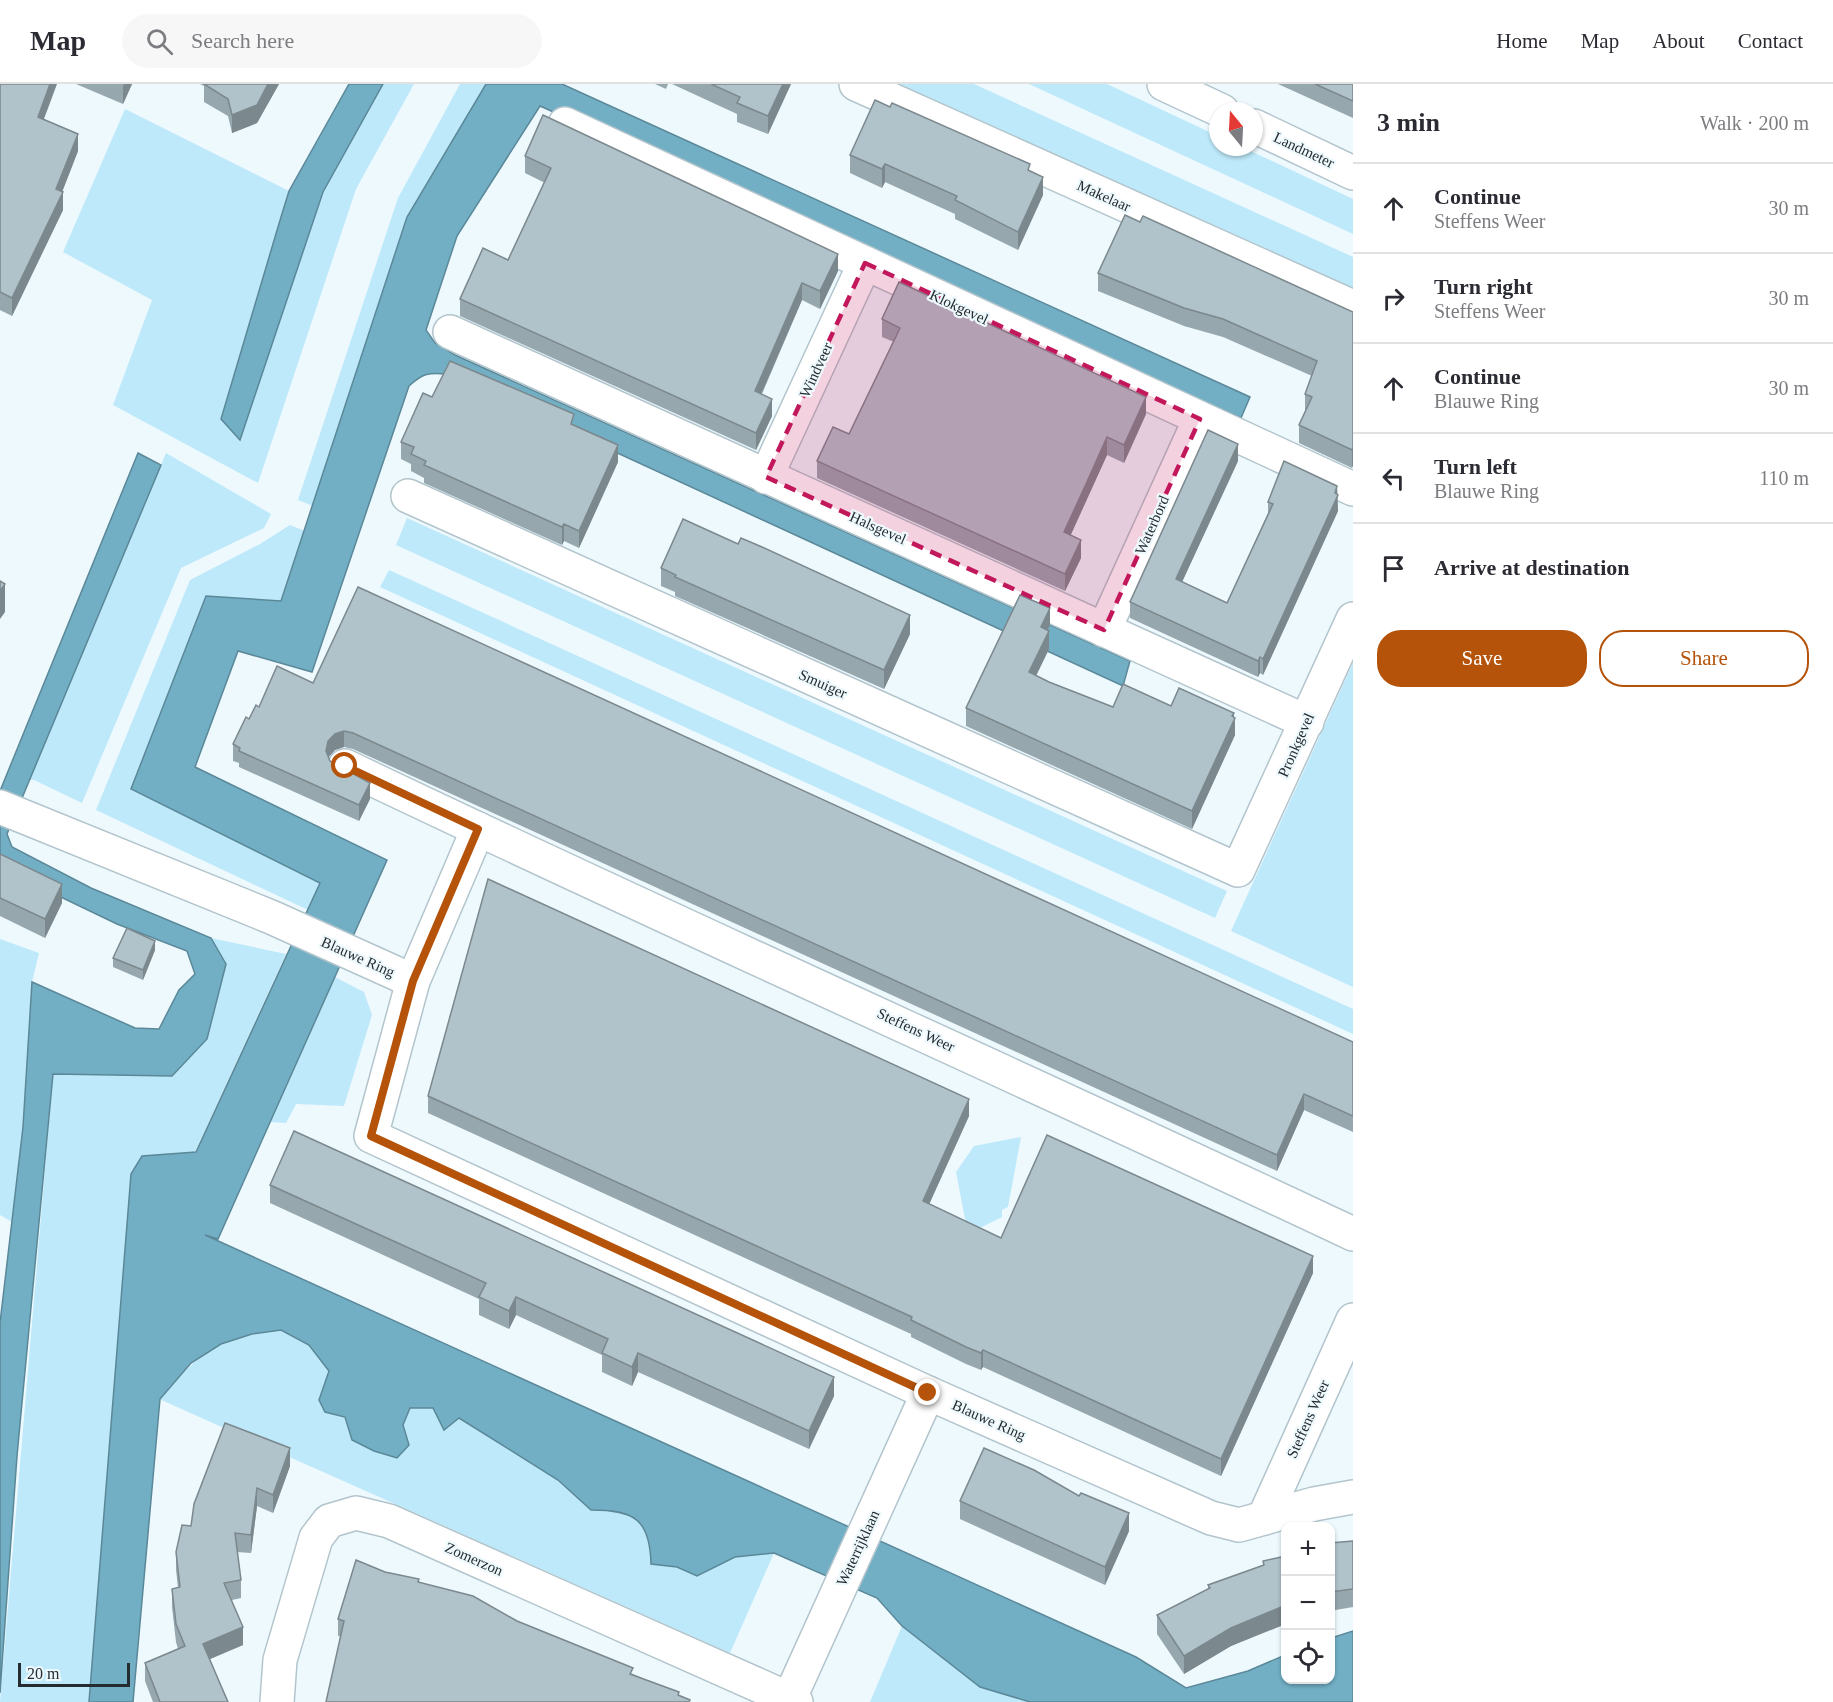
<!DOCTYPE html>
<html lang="en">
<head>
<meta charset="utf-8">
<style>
  body { margin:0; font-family:"Times New Roman",serif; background:#f7f7f7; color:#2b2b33 }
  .controls { position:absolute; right:18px; bottom:18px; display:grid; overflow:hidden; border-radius:12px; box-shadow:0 2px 4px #0004 }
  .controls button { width:54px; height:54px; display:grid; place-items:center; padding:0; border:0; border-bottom:2px solid #e1e1e2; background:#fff; color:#2b2b33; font:30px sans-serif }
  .compass { position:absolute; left:1209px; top:18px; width:54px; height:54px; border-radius:50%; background:#fff; box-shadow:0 2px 4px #0004; rotate:342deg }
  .scale { position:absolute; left:18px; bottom:15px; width:112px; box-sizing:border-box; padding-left:6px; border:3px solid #252c2f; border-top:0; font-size:16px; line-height:21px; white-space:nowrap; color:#252c2f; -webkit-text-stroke:4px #eef9fe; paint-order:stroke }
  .stop { position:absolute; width:18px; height:18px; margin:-14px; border:4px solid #b45309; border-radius:50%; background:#fff }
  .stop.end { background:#b45309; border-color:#fff; box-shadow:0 2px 6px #0008 }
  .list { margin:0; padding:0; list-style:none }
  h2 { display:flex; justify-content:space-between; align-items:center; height:78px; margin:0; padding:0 24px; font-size:26px }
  h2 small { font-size:20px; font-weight:400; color:#7c7c81 }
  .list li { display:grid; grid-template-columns:39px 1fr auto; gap:18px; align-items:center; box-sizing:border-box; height:90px; padding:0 24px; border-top:2px solid #e1e1e2 }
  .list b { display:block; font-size:22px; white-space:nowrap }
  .list p { margin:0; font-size:20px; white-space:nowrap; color:#7c7c81 }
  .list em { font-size:20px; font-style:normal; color:#7c7c81 }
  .actions { display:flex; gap:12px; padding:18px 24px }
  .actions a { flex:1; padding:14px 0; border:2px solid #b45309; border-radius:24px; text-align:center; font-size:21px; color:#b45309 }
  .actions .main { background:#b45309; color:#fff }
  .icon { flex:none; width:33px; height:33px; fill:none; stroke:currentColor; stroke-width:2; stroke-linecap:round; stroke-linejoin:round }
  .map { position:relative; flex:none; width:1353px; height:1618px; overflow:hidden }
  header { display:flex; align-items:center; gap:36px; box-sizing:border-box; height:84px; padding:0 30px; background:#fff; border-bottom:2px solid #e1e1e2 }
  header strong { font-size:28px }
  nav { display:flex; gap:33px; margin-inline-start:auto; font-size:21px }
  .search { width:420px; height:54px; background:#f7f7f7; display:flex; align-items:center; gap:15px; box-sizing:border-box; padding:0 21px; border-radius:33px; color:#7c7c81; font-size:22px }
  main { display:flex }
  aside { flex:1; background:#fff }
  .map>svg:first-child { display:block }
  .green { fill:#bee9fa }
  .water { fill:#72afc5; stroke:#5b8898; stroke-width:1.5 }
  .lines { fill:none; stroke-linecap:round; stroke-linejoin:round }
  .street-casing { stroke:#b3c5cc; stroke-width:36 }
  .street { stroke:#fff; stroke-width:33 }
  .wall { fill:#97a7ae }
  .shaded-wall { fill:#7b888d }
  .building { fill:#b0c2ca; stroke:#7b888d; stroke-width:1.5 }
  .route { stroke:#b45309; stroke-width:8 }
  .marked { fill:#c2185b; fill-opacity:0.2; stroke:#c2185b; stroke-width:4.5; stroke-dasharray:12 8; stroke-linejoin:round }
  .labels { text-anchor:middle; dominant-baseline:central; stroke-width:4.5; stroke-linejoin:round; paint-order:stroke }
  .street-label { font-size:15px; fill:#252c2f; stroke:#eef9fe }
</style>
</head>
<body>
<header>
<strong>Map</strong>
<div class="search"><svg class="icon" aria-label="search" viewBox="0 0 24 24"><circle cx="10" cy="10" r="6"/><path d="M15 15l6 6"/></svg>Search here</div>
<nav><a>Home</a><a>Map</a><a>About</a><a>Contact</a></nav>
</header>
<main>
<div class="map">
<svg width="1353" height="1618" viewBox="0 0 1353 1618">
  <rect width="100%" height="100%" fill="#eef9fe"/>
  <g class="green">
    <path d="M383,0H414L356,105L258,399L113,321L152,216L63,168L125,25L289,107L281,133L240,356L323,108Z"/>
    <path d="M460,0H486L407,133L313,422L298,416L398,114Z"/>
    <path d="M893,0H974L1353,173V207Z"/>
    <path d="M1029,0H1107L1218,52V63H1242L1353,115V150Z"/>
    <path d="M166,369L271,430L264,444L181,484L82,719L34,696H28Z"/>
    <path d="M407,434L1227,807L1215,834L396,461Z"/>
    <path d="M290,441L305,447L281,517L206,513L131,705L320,798L308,826L96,726L190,496L260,460Z"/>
    <path d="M389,486L1353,925V950L380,503Z"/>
    <path d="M1353,579V903L1231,847Z"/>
    <path d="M211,854L286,870L195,1068L142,1072L132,1090L89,1618H0L53,990L172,992L207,955L226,880Z"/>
    <path d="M0,855L39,869L32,898L23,1043L12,1138L0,1131Z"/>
    <path d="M335,893L364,908L372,931L344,1022L296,1020L286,1039L270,1038Z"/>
    <path d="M1021,1053L1008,1123L1002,1126V1133L978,1145L966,1140L956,1088L974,1062Z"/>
    <path d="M281,1246L309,1261L329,1287L319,1316L345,1333L352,1355L409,1361L403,1341L410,1324H433L459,1334L558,1396L591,1426C634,1426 650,1434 651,1480L677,1483L697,1492L735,1473L774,1469L730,1569L159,1315C200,1268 217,1254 281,1246Z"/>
    <path d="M902,1542L980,1602L1030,1618H870Z"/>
  </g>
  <g class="water">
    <path d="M349,0H383L323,108L240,356L221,335L281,133L289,107Z"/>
    <path d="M486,0H562L1250,313L1241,334L540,22L457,152L426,246L435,259L455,271L1130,577L1123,602L446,290C428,288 422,290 409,302L312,588L238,567L195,683L387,776L218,1155L205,1151L1136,1573L1186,1604L1248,1587L1285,1571L1286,1596H1330L1331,1554L1353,1547V1618H1030L980,1603L902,1542L877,1514L774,1469L735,1473L697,1492L677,1483L651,1480C650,1435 634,1426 591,1426L558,1396L459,1334L444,1346L433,1324H410L403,1341L409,1361L397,1374L374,1367L352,1356L345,1333L325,1328L319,1316L329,1287L309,1261L281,1246L252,1250L221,1260L191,1279L160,1315L133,1618H89L131,1090L142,1072L196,1068L320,799L131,705L206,512L281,517L407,133Z"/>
    <path d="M138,369L161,381L7,750L12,763L91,804L211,854L226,880L207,955L172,992L53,990L17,1372L0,1609V1239L23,1043L32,898L135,944L159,945L179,906L195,890L187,867L117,840L0,784V707Z"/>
  </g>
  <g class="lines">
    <defs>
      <g id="street">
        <path d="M856,0L1353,223"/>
        <path d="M1164,0L1222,27"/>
        <path d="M565,40L1353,405"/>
        <path d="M1254,42L1353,89"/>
        <path d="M450,248L1307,638"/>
        <path d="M766,393L865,179"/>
        <path d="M408,412L1238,786L1353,535"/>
        <path d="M1104,546L1200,335"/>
        <path d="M345,682C679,842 1018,992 1353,1150"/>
        <path d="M0,723L271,833L413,897L371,1052L928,1309L1211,1434L1239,1441L1314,1420L1353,1413"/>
        <path d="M413,897L478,745"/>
        <path d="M1264,1434L1353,1236"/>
        <path d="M277,1618L280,1576L316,1454L329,1437L356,1429L389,1437L796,1618"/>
        <path d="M788,1618L928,1309"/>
      </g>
    </defs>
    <use href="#street" class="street-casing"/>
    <use href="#street" class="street"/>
  </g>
  <g class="wall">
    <path d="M0,0L43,36L78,67L62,108L63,126L12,232L0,226Z"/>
    <path d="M76,0H132L123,20Z"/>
    <path d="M200,0H279L257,39L232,49L228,32L204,18V2Z"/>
    <path d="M655,0H668L666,5Z"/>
    <path d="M672,0H791L768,50L737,38V30Z"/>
    <path d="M1278,0H1353V34Z"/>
    <path d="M850,71L1030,87L1043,111L1018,166L955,135V130L885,98L882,104L850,89Z"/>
    <path d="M525,72L838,187L820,225L802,216L762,310L772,332L756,366L460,232V215L508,176L545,99L525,89Z"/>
    <path d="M1140,138L1353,228V381L1352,384L1299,359V341L1305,327V310L1312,292L1223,253L1184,242L1098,207V189Z"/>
    <path d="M882,235L1146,330L1124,379L1107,371L1086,417L1070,451L1081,474L1065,507L817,394V377L849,350L894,258L882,253Z"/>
    <path d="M432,313L574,341L618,378L579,464L564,457L562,461L424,399V394L411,387V380L401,375V358Z"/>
    <path d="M1238,377L1182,498L1227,519L1268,429V418L1337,402L1338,427L1263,591L1260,589L1258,593L1130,534V518Z"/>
    <path d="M738,460L910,550L884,605L675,512V508L661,502V484Z"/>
    <path d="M1050,541L1047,546L1049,565L1036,592L1049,598L1113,623L1171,622L1234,633L1235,651L1192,745L966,642V624Z"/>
    <path d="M313,599L1353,958V1048L1304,1026L1277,1087L353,665L344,663L335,666L329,673L330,677L370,715L359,737L239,683V679L233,677V660L249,635L259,623Z"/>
    <path d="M0,770L62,819L45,854L0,832Z"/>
    <path d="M155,866L143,896L113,883V874Z"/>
    <path d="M428,1012L969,1032L929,1120L1001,1154L1313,1189L1221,1392L983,1283L981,1286L966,1280L911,1253V1250L428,1029Z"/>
    <path d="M270,1101L834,1312L809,1365L638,1288L632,1302L602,1288V1271L516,1231L509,1245L479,1231V1215L270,1119Z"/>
    <path d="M290,1382L273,1429L257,1422L251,1469L237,1468L241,1496V1514L232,1516L243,1561L210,1575L228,1618H153L145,1597V1579L178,1565L176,1558L172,1523V1505L178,1504L176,1486V1468L191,1442Z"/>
    <path d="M1079,1412L1129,1447L1105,1501L960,1435V1417Z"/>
    <path d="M1353,1457V1523L1330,1527V1459Z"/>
    <path d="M1263,1477L1281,1541L1231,1562L1184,1590L1157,1550V1531L1208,1505V1501L1263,1481Z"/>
    <path d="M385,1488L419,1499L517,1537L679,1611L690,1618L338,1552V1535Z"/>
  </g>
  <g class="shaded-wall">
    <path d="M50,0H57L38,51V33Z"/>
    <path d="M124,0H132L123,20V2Z"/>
    <path d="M268,0H279L257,39L232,49V31Z"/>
    <path d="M783,0H791L768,50V32Z"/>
    <path d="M78,50V67L57,121L63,108V126L12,232V214Z"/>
    <path d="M885,80V98L882,104V85Z"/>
    <path d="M1043,93V111L1018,166V148Z"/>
    <path d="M838,170V187L820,225V207Z"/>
    <path d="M802,199V216L755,324V307Z"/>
    <path d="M1146,313V330L1124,379V361Z"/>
    <path d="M772,315V332L756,366V349Z"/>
    <path d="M1107,353V371L1064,466V448Z"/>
    <path d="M1238,360V377L1176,511V495Z"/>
    <path d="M618,361V378L579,464V447Z"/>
    <path d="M1353,363V381L1352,384V366Z"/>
    <path d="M1337,402L1338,427L1263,591V575Z"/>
    <path d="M564,440V457L562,461V443Z"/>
    <path d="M1081,456V474L1065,507V490Z"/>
    <path d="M5,500V528L0,535V507Z"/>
    <path d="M1050,524V541L1041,561V543Z"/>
    <path d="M910,531V550L884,605V586Z"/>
    <path d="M1049,547V565L1029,606V588Z"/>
    <path d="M1260,573V589L1258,593V577Z"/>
    <path d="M1234,629V638L1235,634V651L1192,745V727Z"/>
    <path d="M344,647V663L335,666L328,673L326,667L328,657L335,650Z"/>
    <path d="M370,699V715L359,737V721Z"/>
    <path d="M62,800V819L45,854V835Z"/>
    <path d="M155,857V866L143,896V886Z"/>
    <path d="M1304,1010V1026L1277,1087V1071Z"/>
    <path d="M969,1015V1032L923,1134V1117Z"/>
    <path d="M1313,1172V1189L1221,1392V1375Z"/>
    <path d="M516,1213V1231L509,1245V1227Z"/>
    <path d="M983,1266V1283L981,1286V1269Z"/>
    <path d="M638,1269V1288L632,1302V1283Z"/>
    <path d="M834,1293V1312L809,1365V1347Z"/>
    <path d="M290,1364V1382L273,1429V1411Z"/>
    <path d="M257,1404V1422L251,1469V1451Z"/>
    <path d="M1129,1429V1447L1105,1501V1483Z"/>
    <path d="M1330,1508H1332V1526L1330,1527Z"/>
    <path d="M1286,1521V1540L1231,1562L1184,1590V1572L1231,1544Z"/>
    <path d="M243,1543V1561L203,1578V1560Z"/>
  </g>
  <g class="building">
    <path d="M0,0H50L38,33L78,50L56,105L63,108L12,214L0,208Z"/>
    <path d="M204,0H268L257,21L232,31L228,15Z"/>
    <path d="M711,0H783L768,32L737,19L740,13Z"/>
    <path d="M1315,0H1353V17Z"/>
    <path d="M875,16L890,23L892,19L1030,80L1028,86L1043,93L1018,148L955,116L957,112L885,80L882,85L850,71Z"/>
    <path d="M543,31L838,170L820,207L802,199L755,307L772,315L756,349L460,215L483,164L508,176L551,84L525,72Z"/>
    <path d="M1125,131L1140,138L1143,132L1353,228V363L1352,366L1299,341L1312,313L1305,310L1317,277L1223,235L1184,224L1098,189Z"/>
    <path d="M899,198L1146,313L1124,361L1107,353L1086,400L1064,448L1081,456L1065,490L817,377L833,343L849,350L900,244L882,235Z"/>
    <path d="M450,277L574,330L571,340L618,361L579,447L564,440L562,443L424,381L426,377L411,370L414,363L401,358L423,309L432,313Z"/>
    <path d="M1208,346L1238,360L1176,495L1227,519L1273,420L1268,418L1284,377L1337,402L1335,409L1338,411L1263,575L1260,573L1258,577L1130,518Z"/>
    <path d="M683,435L738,460L741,454L762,463L910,531L884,586L675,493L676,491L661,484Z"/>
    <path d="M0,497L5,500L0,507Z"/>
    <path d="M358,503L1353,958V1032L1304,1010L1277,1071L353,649L344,647L335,650L328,657L326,667L330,677L370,699L359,721L239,667L240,664L233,660L246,633L249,635L256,621L259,623L277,582L313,599Z"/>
    <path d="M1020,511L1050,524L1041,543L1049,547L1029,588L1049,598L1113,623L1123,600L1171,622L1179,604L1234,629L1232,632L1235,634L1192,727L966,624Z"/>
    <path d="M0,770L62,800L45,835L0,814Z"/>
    <path d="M488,795L969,1015L923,1117L1001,1154L1047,1051L1313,1172L1221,1375L983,1266L981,1269L966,1263L911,1236L912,1233L428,1012Z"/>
    <path d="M127,844L155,857L143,886L113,874Z"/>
    <path d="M294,1047L834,1293L809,1347L638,1269L632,1283L602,1269L608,1255L516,1213L509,1227L479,1213L486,1199L270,1101Z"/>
    <path d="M225,1339L290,1364L273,1411L257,1404L251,1451L235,1449L241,1496L224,1499L243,1543L203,1560L228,1618H160L145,1579L185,1562L176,1540L172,1505L180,1503L176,1468L182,1441L191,1442L194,1420Z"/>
    <path d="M984,1364L1034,1386L1079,1412L1081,1409L1129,1429L1105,1483L960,1417Z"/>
    <path d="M1353,1457V1505L1330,1508V1459Z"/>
    <path d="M1286,1472V1521L1231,1544L1184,1572L1157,1531L1210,1504L1208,1501L1264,1481L1263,1477Z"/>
    <path d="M356,1476L385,1488L419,1495L418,1498L473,1512L517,1537L633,1584L630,1590L679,1608L678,1611L690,1616L689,1618H326L344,1537L338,1535Z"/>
  </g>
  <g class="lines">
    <path class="route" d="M345,682L478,745L413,897L371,1052L928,1309"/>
  </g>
  <path class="marked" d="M865,179L1200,335L1104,546L766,393Z"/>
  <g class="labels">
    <g class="street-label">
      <text transform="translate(1304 66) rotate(25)">Landmeter</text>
      <text transform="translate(1104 112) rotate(24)">Makelaar</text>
      <text transform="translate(959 223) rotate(25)">Klokgevel</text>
      <text transform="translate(816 286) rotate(-65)">Windveer</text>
      <text transform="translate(1152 441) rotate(-66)">Waterbord</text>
      <text transform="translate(878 444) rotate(24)">Halsgevel</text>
      <text transform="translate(823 600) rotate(24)">Smuiger</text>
      <text transform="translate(1296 661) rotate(-66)">Pronkgevel</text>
      <text transform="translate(358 873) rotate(24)">Blauwe Ring</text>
      <text transform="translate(916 946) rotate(25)">Steffens Weer</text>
      <text transform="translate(1308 1335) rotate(-66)">Steffens Weer</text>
      <text transform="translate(989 1336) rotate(24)">Blauwe Ring</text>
      <text transform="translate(858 1464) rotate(-65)">Waterrijklaan</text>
      <text transform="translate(474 1475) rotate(24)">Zomerzon</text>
    </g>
  </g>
</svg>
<div class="controls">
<button>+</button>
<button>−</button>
<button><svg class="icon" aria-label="locate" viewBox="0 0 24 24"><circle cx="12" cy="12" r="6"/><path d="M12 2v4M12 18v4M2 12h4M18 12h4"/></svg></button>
</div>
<svg class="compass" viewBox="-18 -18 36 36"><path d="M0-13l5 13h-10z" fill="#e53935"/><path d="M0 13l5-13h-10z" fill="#7c7c81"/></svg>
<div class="scale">20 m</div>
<div class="stop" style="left:345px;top:682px"></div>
<div class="stop end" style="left:928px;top:1309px"></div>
</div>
<aside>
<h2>3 min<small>Walk · 200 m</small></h2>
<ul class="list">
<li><svg class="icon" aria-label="ahead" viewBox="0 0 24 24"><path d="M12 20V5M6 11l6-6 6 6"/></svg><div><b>Continue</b><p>Steffens Weer</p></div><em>30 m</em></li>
<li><svg class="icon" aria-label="right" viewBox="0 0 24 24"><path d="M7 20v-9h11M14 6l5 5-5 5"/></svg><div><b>Turn right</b><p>Steffens Weer</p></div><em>30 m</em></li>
<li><svg class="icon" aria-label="ahead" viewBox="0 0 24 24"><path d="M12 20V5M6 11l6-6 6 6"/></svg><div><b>Continue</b><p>Blauwe Ring</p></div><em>30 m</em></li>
<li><svg class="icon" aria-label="left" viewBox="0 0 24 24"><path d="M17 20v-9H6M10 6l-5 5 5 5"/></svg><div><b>Turn left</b><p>Blauwe Ring</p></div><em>110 m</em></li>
<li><svg class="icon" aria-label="arrive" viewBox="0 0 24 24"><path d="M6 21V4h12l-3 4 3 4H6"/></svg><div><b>Arrive at destination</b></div></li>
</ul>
<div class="actions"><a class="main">Save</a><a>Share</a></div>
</aside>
</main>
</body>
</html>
